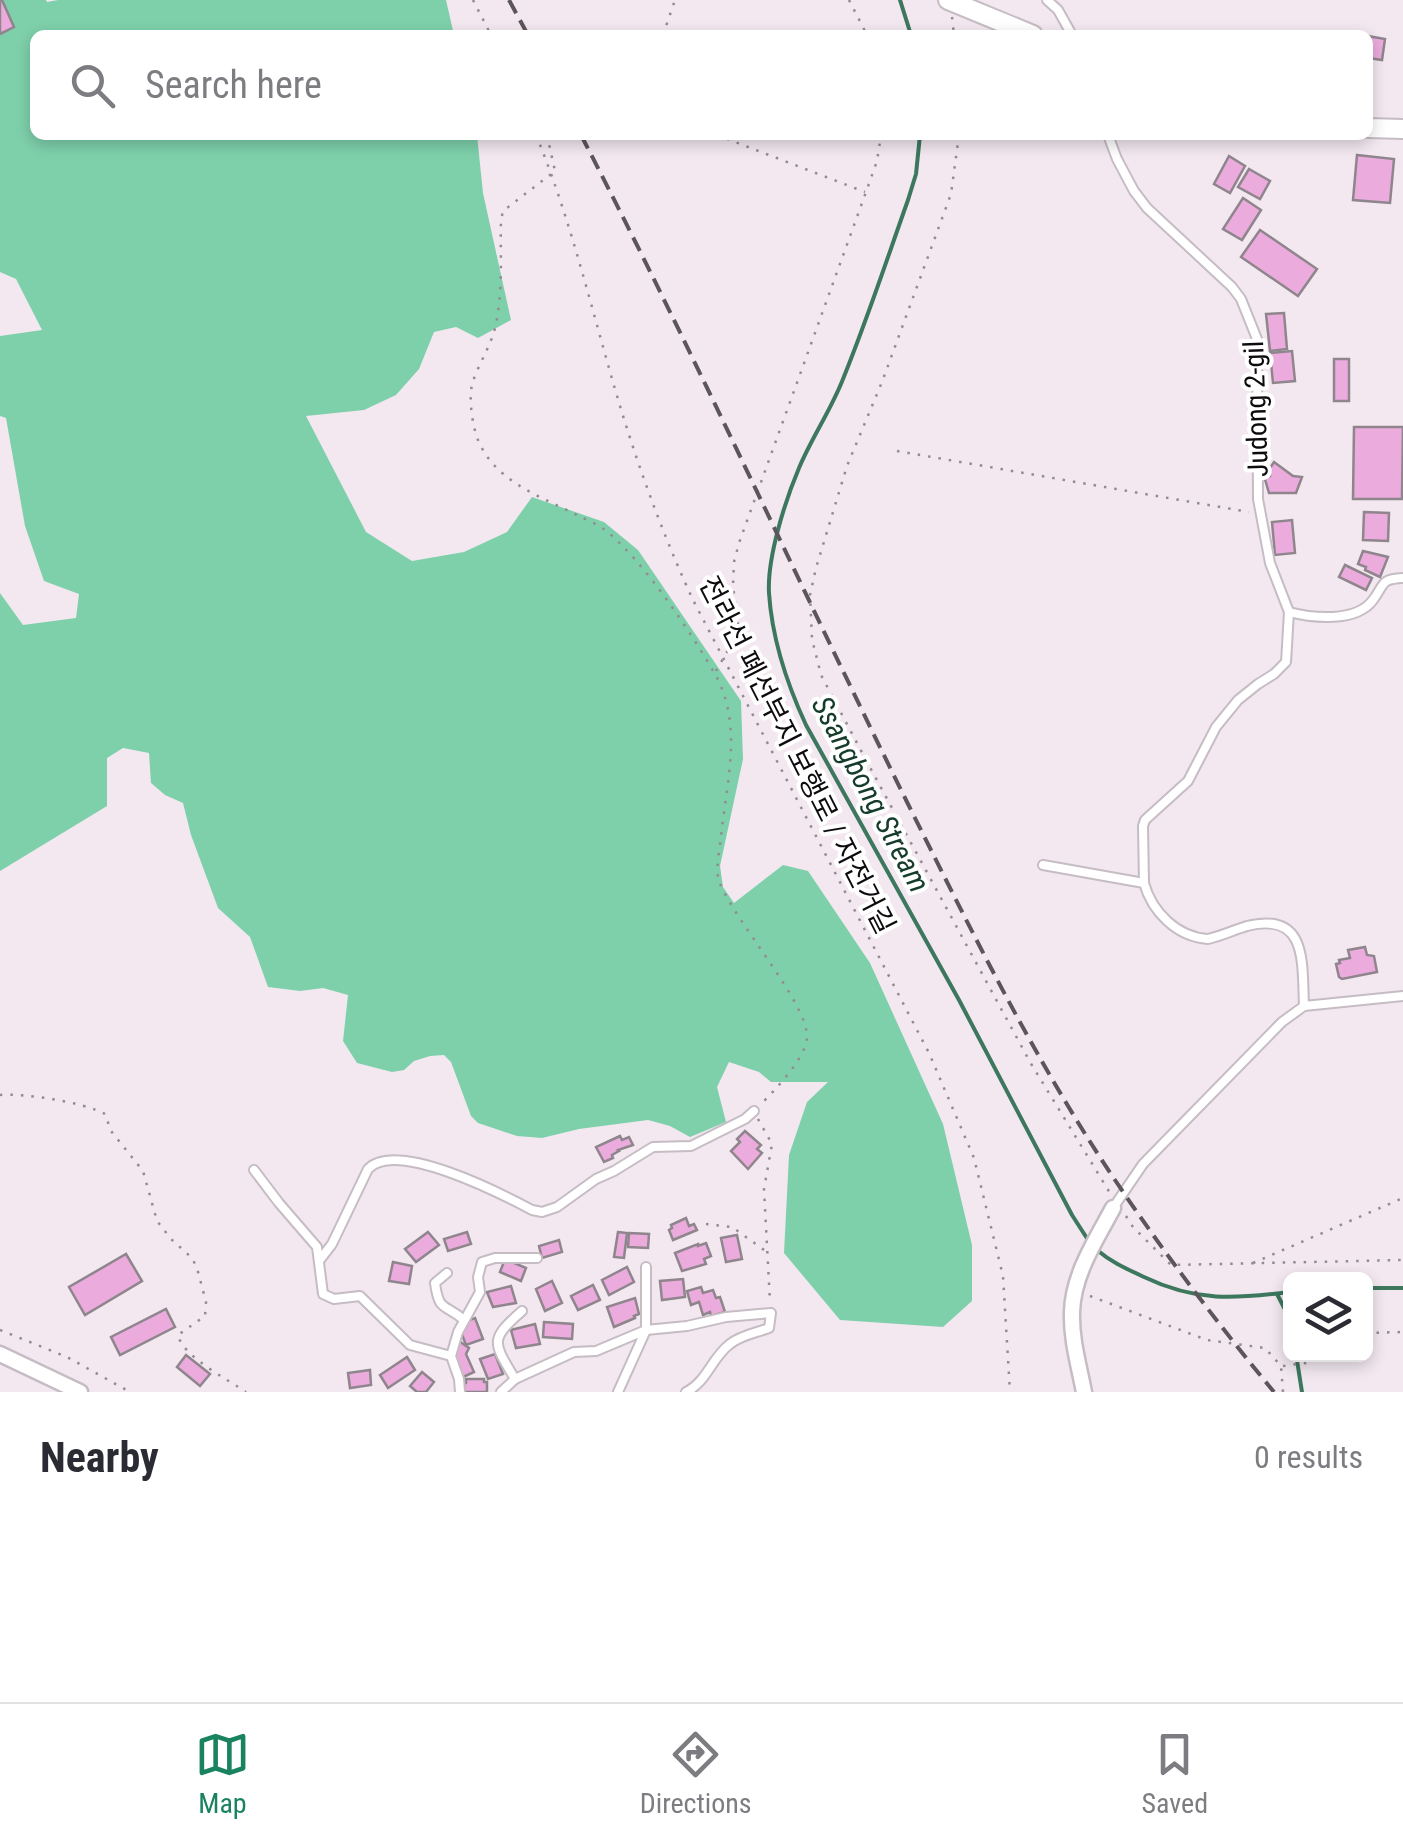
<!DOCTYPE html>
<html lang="en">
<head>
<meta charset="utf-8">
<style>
  body { margin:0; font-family:"Roboto Condensed","Noto Sans KR",sans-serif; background:#f7f7f7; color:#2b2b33 }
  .controls { position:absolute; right:30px; bottom:30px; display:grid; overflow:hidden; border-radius:15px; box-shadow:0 5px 15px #0003 }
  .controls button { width:90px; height:90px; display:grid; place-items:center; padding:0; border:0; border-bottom:2px solid #e1e1e2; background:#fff; color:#2b2b33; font:50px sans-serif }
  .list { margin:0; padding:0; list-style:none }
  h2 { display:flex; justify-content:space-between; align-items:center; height:130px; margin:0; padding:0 40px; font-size:42px }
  h2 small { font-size:32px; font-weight:400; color:#7c7c81 }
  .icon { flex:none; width:55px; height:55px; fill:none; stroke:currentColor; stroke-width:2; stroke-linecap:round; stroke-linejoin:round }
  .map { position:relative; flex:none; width:1403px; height:1392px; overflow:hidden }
  .search { position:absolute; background:#fff; box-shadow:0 5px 15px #0003; left:30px; right:30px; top:30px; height:110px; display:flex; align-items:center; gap:25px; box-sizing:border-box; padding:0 35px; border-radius:15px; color:#7c7c81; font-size:38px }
  .sheet { height:310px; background:#fff }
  nav { display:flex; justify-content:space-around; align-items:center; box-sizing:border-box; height:140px; border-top:2px solid #e1e1e2; background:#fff; font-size:28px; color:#7c7c81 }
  nav a { display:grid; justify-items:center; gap:5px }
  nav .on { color:#19825e }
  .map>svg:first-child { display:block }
  .green { fill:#7ed0ab }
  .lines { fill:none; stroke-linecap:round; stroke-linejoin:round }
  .stream { stroke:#3c775e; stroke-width:4 }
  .building { fill:#ebabdd; stroke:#8f858c; stroke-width:2.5 }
  .service-casing { stroke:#c6bcc4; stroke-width:12 }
  .minor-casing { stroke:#c6bcc4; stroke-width:19 }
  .tertiary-casing { stroke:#c6bcc4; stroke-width:22 }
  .path { stroke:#928b91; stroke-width:2.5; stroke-dasharray:2.5 8; stroke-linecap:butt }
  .service { stroke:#fff; stroke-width:8 }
  .minor { stroke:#fff; stroke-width:14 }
  .tertiary { stroke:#fff; stroke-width:18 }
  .rail { stroke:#5c565b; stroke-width:4; stroke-dasharray:15 8; stroke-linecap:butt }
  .labels { text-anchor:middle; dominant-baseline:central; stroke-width:8; stroke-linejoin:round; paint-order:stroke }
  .street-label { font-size:28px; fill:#0e0b0e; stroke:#fff }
  .water-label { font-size:30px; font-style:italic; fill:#153b2b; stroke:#fff }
</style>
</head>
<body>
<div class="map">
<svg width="1403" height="1392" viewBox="0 0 1403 1392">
  <rect width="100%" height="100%" fill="#f3e8f0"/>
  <path class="green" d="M0,0H46L47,2L58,0H446L454,35H35V135H477L483,193L511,320L478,338L456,327L434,332L419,369L396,395L364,410L306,416L366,532L412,561L464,552L507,532L532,497L604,522L638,550L741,701L743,759L720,866L723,887L734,903L783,865L808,871L870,963L943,1124L972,1245V1301L943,1327L840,1320L784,1253L789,1155L807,1102L828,1082H771L759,1072L729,1062L717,1087L726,1122L690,1137L670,1126L648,1120L579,1129L542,1138L517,1136L478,1123L471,1116L451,1062L444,1055L430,1056L414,1061L404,1070L392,1072L357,1063L343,1041L348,995L323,988L300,991L268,987L250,937L218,908L191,835L183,803L165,795L151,783L149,753L123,748L107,758V806L0,871V593L23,625L76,618L79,594L44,581L25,526L6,418L0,416V336L42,330L16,279L0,272Z"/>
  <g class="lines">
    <g class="stream">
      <path d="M900,0L911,35"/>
      <path d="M920,135L916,174L908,200C887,259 867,320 843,379C831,410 812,437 799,468C785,501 767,558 769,593C772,639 787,684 806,725L959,1000L1072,1215L1090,1243"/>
      <path d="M1097,1250C1111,1262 1127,1269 1144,1277C1196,1302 1235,1299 1290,1292"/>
      <path d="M1366,1288H1403"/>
      <path d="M1277,1294L1290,1319"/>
      <path d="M1296,1354L1302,1392"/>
    </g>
  </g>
  <g class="building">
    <path d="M0,0H2L14,27L0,34Z"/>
    <path d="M1368,36L1385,39L1382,60L1368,58Z"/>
    <path d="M1357,155L1394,159L1390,203L1353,200Z"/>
    <path d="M1229,156L1245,166L1230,193L1214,184Z"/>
    <path d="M1249,169L1270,181L1260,199L1238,187Z"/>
    <path d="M1243,198L1261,210L1242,240L1223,229Z"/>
    <path d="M1260,230L1317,269L1298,296L1241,257Z"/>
    <path d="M1284,313L1287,349L1270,351L1266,314Z"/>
    <path d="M1292,351L1295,381L1273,383L1270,353Z"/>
    <rect x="1334" y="359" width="15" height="42"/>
    <path d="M1354,427H1403L1402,499H1353Z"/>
    <path d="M1274,462L1293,476L1302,477L1296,493H1269L1264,476H1270V468Z"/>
    <path d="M1364,512L1389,513L1388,541L1363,540Z"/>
    <path d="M1292,520L1295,553L1275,555L1272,522Z"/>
    <path d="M1363,551L1388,557L1380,577L1365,570L1366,567L1358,564Z"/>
    <path d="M1345,565L1372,578L1366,590L1339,577Z"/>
    <path d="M1365,947L1367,955L1374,956L1377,972L1342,979L1339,977L1336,964L1340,963L1339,960L1350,958L1348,950Z"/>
    <path d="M745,1131L761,1145L757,1149L762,1153L748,1169L731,1151L740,1142L737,1139Z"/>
    <path d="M620,1136L622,1140L629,1137L633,1145L618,1150L619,1151L612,1155L613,1158L604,1162L596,1147Z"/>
    <path d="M686,1218L689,1226L694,1224L697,1230L673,1240L669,1230L672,1228L671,1225Z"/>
    <path d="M428,1232L439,1245L416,1262L405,1249Z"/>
    <path d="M467,1232L471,1244L448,1251L444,1239Z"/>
    <path d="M618,1232L627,1233L624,1258L614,1257Z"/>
    <path d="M629,1233L649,1234L648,1248L628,1247Z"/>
    <path d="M737,1235L742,1259L726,1262L721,1238Z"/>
    <path d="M559,1240L562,1252L542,1258L539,1246Z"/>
    <path d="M706,1243L711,1256L704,1259L706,1264L682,1271L675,1253L698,1244V1246Z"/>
    <path d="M126,1254L142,1281L85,1315L69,1287Z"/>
    <path d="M505,1259L526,1268L521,1281L500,1272Z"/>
    <path d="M393,1262L412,1266L409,1284L389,1281Z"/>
    <path d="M627,1267L634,1282L609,1295L602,1280Z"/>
    <path d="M683,1279L685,1297L662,1300L660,1281Z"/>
    <path d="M552,1281L562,1303L545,1311L536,1289Z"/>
    <path d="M593,1285L600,1300L578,1310L571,1296Z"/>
    <path d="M511,1286L516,1303L493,1307L487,1292Z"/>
    <path d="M701,1287L703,1293L713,1290L716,1298L720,1297L725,1312L711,1316L710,1312L703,1315L699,1302L691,1305L687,1291Z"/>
    <path d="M635,1298L639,1314L634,1316L635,1318L614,1327L607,1307Z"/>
    <path d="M166,1309L175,1327L120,1355L111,1337Z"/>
    <path d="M475,1318L483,1339L466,1345L461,1332L467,1321Z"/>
    <path d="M544,1322L573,1324L572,1339L543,1337Z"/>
    <path d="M535,1324L540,1344L516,1348L511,1330Z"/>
    <path d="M459,1341L469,1348L466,1354L474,1372L463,1377L454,1357Z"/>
    <path d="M495,1354L503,1374L488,1379L480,1359Z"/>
    <path d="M186,1355L210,1374L200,1386L177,1367Z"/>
    <path d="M407,1357L415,1370L388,1388L380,1375Z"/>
    <path d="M370,1370L371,1385L350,1388L348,1373Z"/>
    <path d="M422,1372L434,1382L426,1392H417L410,1386Z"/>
    <path d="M466,1379H484V1382H487V1392H464V1384L466,1383Z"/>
  </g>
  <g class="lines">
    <defs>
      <g id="service">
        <path d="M1047,0L1058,10L1072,35"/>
        <path d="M1108,135L1117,159L1134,191L1147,208L1232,287L1241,299L1257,339L1258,499L1270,563L1289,612L1286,662L1274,674L1258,684L1238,700L1216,727L1188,781L1145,820L1143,826L1144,883"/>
        <path d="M1289,612C1312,618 1356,623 1373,600C1385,584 1380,579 1403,578"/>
        <path d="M1043,865L1144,883C1152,912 1177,937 1208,939C1221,936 1234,930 1247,926C1308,911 1302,963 1304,1006L1403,996"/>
        <path d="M254,1170L279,1203L317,1247L323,1294L334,1299L360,1296L410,1345L451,1356"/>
        <path d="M1113,1208L1143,1164L1282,1022L1304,1006"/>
        <path d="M319,1261L332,1244L368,1169C396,1139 502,1194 532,1210L542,1212L557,1207L596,1179L614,1171L653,1147L691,1146L745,1119L754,1111"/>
        <path d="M447,1273L435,1283C439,1313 445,1303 464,1320"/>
        <path d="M515,1379C493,1342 489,1340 522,1311"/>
        <path d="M460,1392L459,1379L451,1356L458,1332L480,1292L478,1277L482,1262L495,1258H537"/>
        <path d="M501,1392L515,1379L574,1352L596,1351L646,1330L687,1326L726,1317L771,1313L769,1328C756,1333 741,1335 730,1344C712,1357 707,1382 686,1392"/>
        <path d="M618,1392L646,1330V1267"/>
      </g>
      <g id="minor">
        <path d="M0,1354L80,1392"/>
        <path d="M1084,1392C1079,1366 1071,1339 1072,1312C1073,1274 1096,1240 1113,1208"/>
      </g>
      <g id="tertiary">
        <path d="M948,0L1033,35"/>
        <path d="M1368,128L1403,129"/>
      </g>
    </defs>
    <use href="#service" class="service-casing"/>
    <use href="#minor" class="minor-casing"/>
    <use href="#tertiary" class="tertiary-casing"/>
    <g class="path">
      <path d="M473,0L491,35"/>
      <path d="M849,0L867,35"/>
      <path d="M952,17L954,35"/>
      <path d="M663,35L675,0"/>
      <path d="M536,135C572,222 593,316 620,406C640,472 664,537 693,600L929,1053L974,1158L1003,1276L1010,1392"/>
      <path d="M547,135L555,171L503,211L501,220C500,252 503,285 497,318C494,341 481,359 473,381C468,396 472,425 478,440C495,482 542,497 579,516C587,520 597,524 605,530C643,560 690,631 715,674C743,724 727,781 721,836C720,849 715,869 719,881C734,921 809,1004 807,1038C805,1059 775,1090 760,1105"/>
      <path d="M717,135L865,192"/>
      <path d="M959,135L951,194L882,382L847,466L816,568L810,595L812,639L821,675L866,760L1030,1062L1110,1193"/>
      <path d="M897,451L1249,512"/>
      <path d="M716,671L739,631L733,586L734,562L739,543L866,192L877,161L881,135"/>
      <path d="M0,1095C25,1093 83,1102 105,1114L111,1131L143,1171L157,1221L171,1239L192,1258L197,1268L206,1302L205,1316L178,1335C182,1356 227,1379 246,1392"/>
      <path d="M758,1119L772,1144L764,1189L770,1302"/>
      <path d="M1126,1216L1133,1227L1171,1265L1403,1260"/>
      <path d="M706,1224L732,1227L767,1252"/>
      <path d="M1253,1263L1403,1198"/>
      <path d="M1090,1296L1207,1340L1265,1348L1281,1366L1283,1392"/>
      <path d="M0,1330L67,1357L130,1392"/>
      <path d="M1366,1333L1403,1332"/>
      <path d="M1283,1366L1313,1362L1316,1354"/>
    </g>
    <use href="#service" class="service"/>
    <use href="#minor" class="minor"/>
    <use href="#tertiary" class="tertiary"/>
    <g class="rail">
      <path d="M509,0L528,35"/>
      <path d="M581,135C695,355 797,580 907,802C971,930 1035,1061 1115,1180C1164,1253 1218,1324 1274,1392"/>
    </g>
  </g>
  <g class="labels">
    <g class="street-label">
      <text transform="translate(1256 409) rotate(-92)">Judong 2-gil</text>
      <text transform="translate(797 755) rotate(63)">전라선 폐선부지 보행로 / 자전거길</text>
    </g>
    <g class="water-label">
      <text transform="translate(871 794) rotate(62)">Ssangbong Stream</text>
    </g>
  </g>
</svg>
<div class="controls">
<button><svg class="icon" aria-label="layers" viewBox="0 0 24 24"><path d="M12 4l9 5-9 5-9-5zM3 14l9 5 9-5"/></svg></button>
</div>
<div class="search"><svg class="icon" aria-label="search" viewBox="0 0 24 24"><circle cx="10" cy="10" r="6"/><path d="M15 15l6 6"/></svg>Search here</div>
</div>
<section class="sheet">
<h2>Nearby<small>0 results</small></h2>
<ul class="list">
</ul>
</section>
<nav>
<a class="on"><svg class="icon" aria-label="map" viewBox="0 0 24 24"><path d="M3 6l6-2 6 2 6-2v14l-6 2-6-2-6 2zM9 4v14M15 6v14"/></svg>Map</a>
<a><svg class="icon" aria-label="directions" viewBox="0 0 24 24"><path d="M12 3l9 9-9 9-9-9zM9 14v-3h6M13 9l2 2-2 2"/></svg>Directions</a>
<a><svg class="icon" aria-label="saved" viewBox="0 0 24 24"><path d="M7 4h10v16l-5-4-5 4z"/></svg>Saved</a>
</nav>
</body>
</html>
